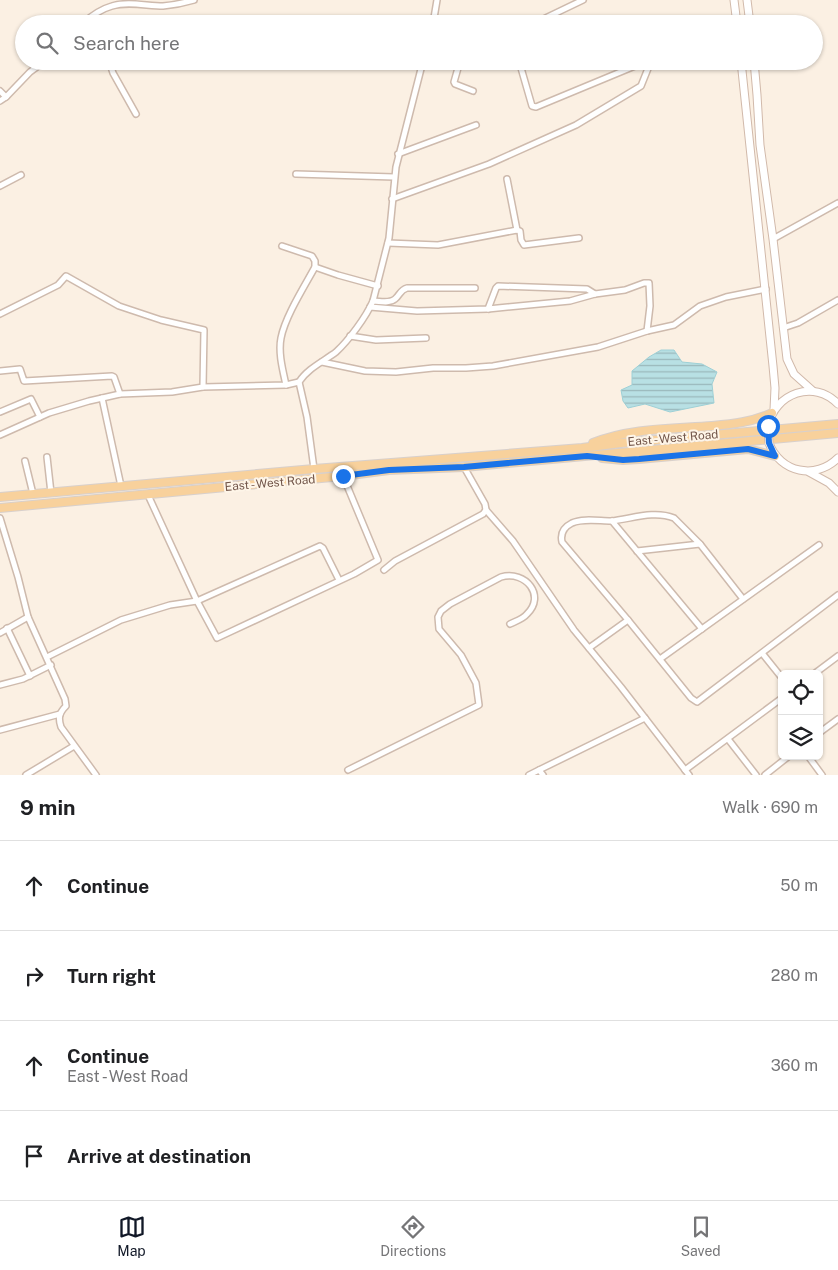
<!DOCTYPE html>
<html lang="en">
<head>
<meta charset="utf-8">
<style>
  body { margin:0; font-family:"Public Sans",sans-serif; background:#f2f2f2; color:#202124 }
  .controls { position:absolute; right:15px; bottom:15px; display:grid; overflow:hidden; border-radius:8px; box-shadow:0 1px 4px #0004 }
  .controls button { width:45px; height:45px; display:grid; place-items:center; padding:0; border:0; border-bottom:1px solid #e0e0e0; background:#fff; color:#202124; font:25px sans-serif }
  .stop { position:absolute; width:15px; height:15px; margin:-11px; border:4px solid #1a73e8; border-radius:50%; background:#fff }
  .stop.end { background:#1a73e8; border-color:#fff; box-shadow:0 1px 5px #0008 }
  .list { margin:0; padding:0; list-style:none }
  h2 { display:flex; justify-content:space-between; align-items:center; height:65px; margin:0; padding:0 20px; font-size:21px }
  h2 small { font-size:16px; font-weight:400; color:#757577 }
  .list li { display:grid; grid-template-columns:32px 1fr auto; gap:15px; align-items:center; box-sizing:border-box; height:90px; padding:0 20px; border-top:1px solid #e0e0e0 }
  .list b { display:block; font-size:19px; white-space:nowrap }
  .list p { margin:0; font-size:16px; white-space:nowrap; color:#757577 }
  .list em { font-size:16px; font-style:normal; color:#757577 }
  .icon { flex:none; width:28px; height:28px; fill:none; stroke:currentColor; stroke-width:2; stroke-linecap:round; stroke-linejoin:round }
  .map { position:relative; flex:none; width:838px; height:775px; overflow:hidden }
  .search { position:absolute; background:#fff; box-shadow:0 1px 4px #0004; left:15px; right:15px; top:15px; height:55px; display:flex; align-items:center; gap:12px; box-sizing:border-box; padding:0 18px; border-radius:28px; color:#757577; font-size:19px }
  .sheet { height:425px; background:#fff }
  nav { display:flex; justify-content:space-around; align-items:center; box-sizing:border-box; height:70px; border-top:1px solid #e0e0e0; background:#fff; font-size:14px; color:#757577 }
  nav a { display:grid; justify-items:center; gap:2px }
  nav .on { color:#111827 }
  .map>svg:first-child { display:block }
  .water { fill:url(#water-rules); stroke:#9ed0d6 }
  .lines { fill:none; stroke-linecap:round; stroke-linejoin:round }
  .minor-casing { stroke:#cebaad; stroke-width:8 }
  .secondary-casing { stroke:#d1b9aa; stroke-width:9 }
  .primary-casing { stroke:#d8d0cc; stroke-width:10 }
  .minor { stroke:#fff; stroke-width:5 }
  .secondary { stroke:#fff; stroke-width:7 }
  .primary { stroke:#f8d19c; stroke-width:8 }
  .secondary-bridge-casing { stroke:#d1b9aa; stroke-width:9; stroke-linecap:butt }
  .secondary-bridge { stroke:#fff; stroke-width:7 }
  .route { stroke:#1a73e8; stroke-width:6 }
  .labels { text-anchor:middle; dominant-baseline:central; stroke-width:4; stroke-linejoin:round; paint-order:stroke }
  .street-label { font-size:12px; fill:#72564a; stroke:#fef5e8 }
</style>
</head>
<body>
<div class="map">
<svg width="838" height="775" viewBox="0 0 838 775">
  <defs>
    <pattern id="water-rules" width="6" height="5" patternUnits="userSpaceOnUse" patternTransform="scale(1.25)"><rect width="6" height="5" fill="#b8e0e4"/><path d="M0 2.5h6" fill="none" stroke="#9ab8bb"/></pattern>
  </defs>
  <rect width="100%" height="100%" fill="#fbf0e3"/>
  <path class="water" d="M661,350H674L682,362L702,364L717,372L712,384L714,403L670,412L645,404L628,408L623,401L621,390L632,385V371L649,357Z"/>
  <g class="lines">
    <defs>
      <g id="minor">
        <path d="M434,19L446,24"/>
        <path d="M82,24C91,16 101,9 112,6C128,1 147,6 163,6C174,5 184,3 194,0"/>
        <path d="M433,24L437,0"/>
        <path d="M533,24L583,0"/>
        <path d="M109,61L113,73L136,114"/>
        <path d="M460,61L454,82L455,84L473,91"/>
        <path d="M519,61L532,106L536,107L647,61"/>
        <path d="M0,91L6,97"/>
        <path d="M0,101L6,97L30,72L45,61"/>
        <path d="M398,154L476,125"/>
        <path d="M296,174L394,177"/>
        <path d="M507,179L517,230"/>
        <path d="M0,186L21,175"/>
        <path d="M392,199L489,164L576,125L641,86L651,61"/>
        <path d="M773,239L838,203"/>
        <path d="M388,243L438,245L517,230L520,231L521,240L524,245L579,238"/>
        <path d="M282,246L312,256L315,261V267C304,287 285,317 281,338C278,353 283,371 286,385"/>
        <path d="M315,267L338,275L378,286"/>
        <path d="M373,301C380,301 389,304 395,299C400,295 400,290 407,288H475"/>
        <path d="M370,307L417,311L488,309L570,301L595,294L625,290L644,283H649L650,306L647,331"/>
        <path d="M488,309L496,288L498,286L587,289L595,294"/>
        <path d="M0,314L58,285L66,276L119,306L161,320L204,330L203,387"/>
        <path d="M783,328L798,323L838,300"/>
        <path d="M350,336L376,340L426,338"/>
        <path d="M322,362L365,371L396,372L433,368H466L493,366L598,347L647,331L674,325L700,306L726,297L766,289"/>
        <path d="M0,371L20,369L24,381L112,376L114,377L120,394"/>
        <path d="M102,398L121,486"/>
        <path d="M0,412L31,399L40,417"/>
        <path d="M0,435L49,413L89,401L120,394L172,392L203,387L286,385L299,382"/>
        <path d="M47,457L51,493"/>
        <path d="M25,461L33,494"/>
        <path d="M314,469L307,417L299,382C307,369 324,361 336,352C349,340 366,317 373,301L389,238L396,167L423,61"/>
        <path d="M148,495L197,601L217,638L354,574L378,560L343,476"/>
        <path d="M486,510L513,541L574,630L621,687L689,775"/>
        <path d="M0,518L18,577L28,617L65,699L66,706C59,713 58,718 61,727L96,775"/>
        <path d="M612,521L702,629"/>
        <path d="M700,544L674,518C654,510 631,519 611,521C599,521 583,518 572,523C564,527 560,533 562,542L628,620L691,698L697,702L838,595"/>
        <path d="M637,551L700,544L743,599"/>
        <path d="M384,570L395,561L483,514L486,510L485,504L464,467"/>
        <path d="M7,628L30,676"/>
        <path d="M0,633L28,617"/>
        <path d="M589,648L628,620"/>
        <path d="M762,653L782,678"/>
        <path d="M47,657L121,620L170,605L197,601L320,546L323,548L339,580"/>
        <path d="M660,659L819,545"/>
        <path d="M814,674L838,656"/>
        <path d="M0,685L23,679L51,665"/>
        <path d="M0,730L60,714"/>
        <path d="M819,733L838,719"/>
        <path d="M728,739L756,775"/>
        <path d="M808,756L822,775"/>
        <path d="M348,770L479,705L476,683L461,655L439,629L438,617L441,611L450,604L501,577C526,570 546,596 527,614C523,619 516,621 510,624"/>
        <path d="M685,770L782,698"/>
        <path d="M26,775L74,746"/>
        <path d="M529,775L539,770"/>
        <path d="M543,775L539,770L645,718"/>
        <path d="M765,775L789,756"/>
      </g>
      <g id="secondary">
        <path d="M734,0L737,24"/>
        <path d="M747,0L750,24"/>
        <path d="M741,61L773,366L775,388L774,410"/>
        <path d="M754,61L757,95L760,145L773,239L787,359L794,374L813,391"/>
        <path d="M768,426C775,393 814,379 838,404"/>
        <path d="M769,443C780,473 816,480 838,458"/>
        <path d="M809,472L829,483L838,492"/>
      </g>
      <g id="primary">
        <path d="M593,443C630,428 672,429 712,426C733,424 752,422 772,413"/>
        <path d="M602,458L623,460L639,459L748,449L775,456"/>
        <path d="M0,497L314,469L582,448L621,443L838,424"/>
        <path d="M0,508L343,476L389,470L464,467L838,433"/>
      </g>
    </defs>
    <use href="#minor" class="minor-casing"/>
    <use href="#secondary" class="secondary-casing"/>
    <use href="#primary" class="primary-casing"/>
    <use href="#minor" class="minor"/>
    <use href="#secondary" class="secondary"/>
    <use href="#primary" class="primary"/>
    <defs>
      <path id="secondary-bridge" d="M768,426L769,443"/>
    </defs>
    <use href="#secondary-bridge" class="secondary-bridge-casing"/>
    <use href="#secondary-bridge" class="secondary-bridge"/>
  </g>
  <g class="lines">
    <path class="route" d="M343,476L389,470L464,467L587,456L623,460L639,459L748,449L775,456L769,443L768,426"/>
  </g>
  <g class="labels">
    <g class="street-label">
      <text transform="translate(673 438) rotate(-5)">East - West Road</text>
      <text transform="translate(270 483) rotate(-5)">East - West Road</text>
    </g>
  </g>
</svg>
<div class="controls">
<button><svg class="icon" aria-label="locate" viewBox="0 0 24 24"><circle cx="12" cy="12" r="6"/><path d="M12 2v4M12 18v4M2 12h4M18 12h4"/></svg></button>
<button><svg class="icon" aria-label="layers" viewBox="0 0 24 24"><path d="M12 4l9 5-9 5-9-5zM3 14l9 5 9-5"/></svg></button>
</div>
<div class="stop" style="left:768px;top:426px"></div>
<div class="stop end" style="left:343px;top:476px"></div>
<div class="search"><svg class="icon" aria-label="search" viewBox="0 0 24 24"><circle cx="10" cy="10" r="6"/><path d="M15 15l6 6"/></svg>Search here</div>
</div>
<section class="sheet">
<h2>9 min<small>Walk · 690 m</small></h2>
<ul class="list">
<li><svg class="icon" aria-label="ahead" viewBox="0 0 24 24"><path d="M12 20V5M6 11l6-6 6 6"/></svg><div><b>Continue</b></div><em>50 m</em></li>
<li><svg class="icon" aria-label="right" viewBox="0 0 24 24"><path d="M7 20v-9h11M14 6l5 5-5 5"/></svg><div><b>Turn right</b></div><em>280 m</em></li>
<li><svg class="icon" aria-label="ahead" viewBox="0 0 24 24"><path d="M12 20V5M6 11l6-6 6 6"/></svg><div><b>Continue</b><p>East - West Road</p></div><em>360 m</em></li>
<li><svg class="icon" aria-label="arrive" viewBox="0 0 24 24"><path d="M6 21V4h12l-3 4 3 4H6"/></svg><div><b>Arrive at destination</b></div></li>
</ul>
</section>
<nav>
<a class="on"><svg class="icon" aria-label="map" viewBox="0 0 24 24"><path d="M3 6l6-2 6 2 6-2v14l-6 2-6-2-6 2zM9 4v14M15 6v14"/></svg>Map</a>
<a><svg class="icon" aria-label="directions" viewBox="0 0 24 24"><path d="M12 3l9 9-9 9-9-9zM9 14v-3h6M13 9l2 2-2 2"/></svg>Directions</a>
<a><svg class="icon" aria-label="saved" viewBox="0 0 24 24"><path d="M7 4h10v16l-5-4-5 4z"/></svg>Saved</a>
</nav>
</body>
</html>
